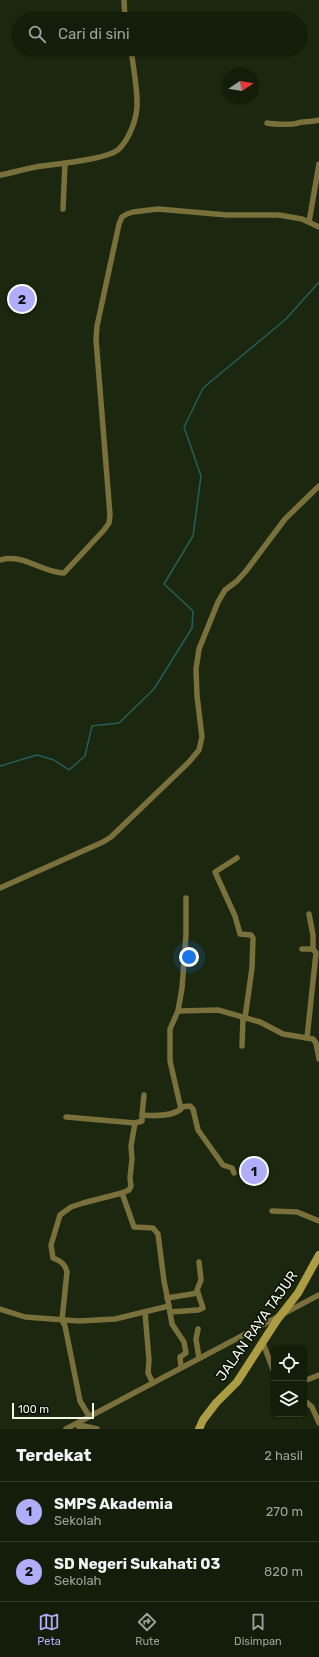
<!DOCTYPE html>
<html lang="id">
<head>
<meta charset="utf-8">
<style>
  body { margin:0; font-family:Rubik,sans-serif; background:#1d2613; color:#f1f3f6 }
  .controls { position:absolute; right:12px; bottom:12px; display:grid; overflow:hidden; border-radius:6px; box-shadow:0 1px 3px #0004 }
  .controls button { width:36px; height:36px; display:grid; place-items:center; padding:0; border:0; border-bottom:1px solid #333b2b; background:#141d0a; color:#f1f3f6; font:20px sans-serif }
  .compass { position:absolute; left:223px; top:68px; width:36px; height:36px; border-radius:50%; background:#141d0a; box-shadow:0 1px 3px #0004; rotate:78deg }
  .scale { position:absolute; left:12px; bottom:10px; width:82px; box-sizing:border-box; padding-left:4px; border:2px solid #f0f8e8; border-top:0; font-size:11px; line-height:14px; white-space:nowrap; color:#f0f8e8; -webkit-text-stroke:3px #090e05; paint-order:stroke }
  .you { position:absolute; left:189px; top:957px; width:14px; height:14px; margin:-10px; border:3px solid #fff; border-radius:50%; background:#1a73e8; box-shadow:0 0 0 6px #1a73e833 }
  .badge { display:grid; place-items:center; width:26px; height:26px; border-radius:50%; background:#b0aefa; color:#111; font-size:13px; font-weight:700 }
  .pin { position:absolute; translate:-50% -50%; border:2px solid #fff; box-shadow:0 1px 4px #0006 }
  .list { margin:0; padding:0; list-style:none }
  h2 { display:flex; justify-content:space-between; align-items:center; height:52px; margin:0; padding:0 16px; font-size:17px }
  h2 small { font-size:13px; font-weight:400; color:#9da29c }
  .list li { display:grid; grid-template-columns:26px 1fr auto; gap:12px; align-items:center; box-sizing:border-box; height:60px; padding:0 16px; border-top:1px solid #333b2b }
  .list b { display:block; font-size:15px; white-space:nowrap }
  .list p { margin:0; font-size:13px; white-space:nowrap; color:#9da29c }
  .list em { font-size:13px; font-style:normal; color:#9da29c }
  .icon { flex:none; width:22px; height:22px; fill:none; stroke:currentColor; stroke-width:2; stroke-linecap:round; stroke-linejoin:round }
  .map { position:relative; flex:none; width:319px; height:1429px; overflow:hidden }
  .search { position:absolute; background:#141d0a; box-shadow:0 1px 3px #0004; left:12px; right:12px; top:12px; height:44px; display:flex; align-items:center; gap:10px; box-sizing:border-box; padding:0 14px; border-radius:22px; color:#9da29c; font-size:15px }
  .sheet { height:172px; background:#141d0a }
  nav { display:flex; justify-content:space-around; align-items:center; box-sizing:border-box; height:56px; border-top:1px solid #333b2b; background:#141d0a; font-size:11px; color:#9da29c }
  nav a { display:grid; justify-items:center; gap:2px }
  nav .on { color:#b0aefa }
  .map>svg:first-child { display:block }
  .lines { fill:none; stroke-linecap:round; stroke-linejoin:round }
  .stream { stroke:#235f5d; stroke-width:1.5 }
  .minor { stroke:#7a703c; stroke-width:5.5 }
  .secondary { stroke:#ac9c44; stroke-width:8 }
  .labels { text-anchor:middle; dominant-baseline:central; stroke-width:3; stroke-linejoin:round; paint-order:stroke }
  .street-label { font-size:14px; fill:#f0f8e8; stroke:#090e05 }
</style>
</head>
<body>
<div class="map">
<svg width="319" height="1429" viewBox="0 0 319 1429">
  <rect width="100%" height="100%" fill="#1b270e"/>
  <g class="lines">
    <path class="stream" d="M0,766L37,755L54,760L69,770L85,756L92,726L119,723L154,689L192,628L193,611L164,584L193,536L201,476L184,427L203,388L286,319L319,282"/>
    <g class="minor">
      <path d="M124,0L125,19"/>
      <path d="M267,123C276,125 284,124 293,124C296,124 300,122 303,122C309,121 313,122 319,120"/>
      <path d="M0,175C12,173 24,169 36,167C54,164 107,160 119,149C129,139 136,121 137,107C138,90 133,67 131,49"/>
      <path d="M63,209L65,163"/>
      <path d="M309,222L319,164"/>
      <path d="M0,560C24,553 42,573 64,573L104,530L109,523L110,515L96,339L97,326L119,224L122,217L127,214L133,212L158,209L227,215H279L302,219L319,227"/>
      <path d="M237,858L215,872L235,916L240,934L251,935L253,938L252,968L245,1018"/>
      <path d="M0,888L103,842L111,837L189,762L199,750L202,737L197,696L196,669L199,649L218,602L225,590L237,581L246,571L285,519L319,486"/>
      <path d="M309,914L313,935V949"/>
      <path d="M302,949H313L316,953L307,1038"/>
      <path d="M178,1011L218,1010L260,1022L283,1034L313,1039L316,1043L319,1059"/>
      <path d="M242,1046L243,1018"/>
      <path d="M181,1107L190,1106L193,1109L198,1130L223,1165L232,1168L234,1173"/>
      <path d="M142,1115L144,1095"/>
      <path d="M66,1117L135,1123L142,1121V1115C154,1116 171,1117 181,1109L170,1061V1029L178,1011L182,988L186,935V898"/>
      <path d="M135,1123L131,1146L132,1159L130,1178L131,1186L129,1190L122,1193L134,1227L153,1228L158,1234L164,1281L169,1306"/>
      <path d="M272,1211L297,1212L319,1221"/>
      <path d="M167,1298L198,1293"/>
      <path d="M0,1309L25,1317L79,1321L115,1319L169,1306L170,1312L198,1310L203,1308L197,1290L201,1280L199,1262"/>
      <path d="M145,1312L149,1360L148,1373L153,1383"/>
      <path d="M170,1312L172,1324L184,1342L186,1353L180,1357L181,1367"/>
      <path d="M198,1329L196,1339L199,1358"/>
      <path d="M263,1343L274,1372"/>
      <path d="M304,1381L319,1375"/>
      <path d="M304,1400L312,1407L319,1423"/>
      <path d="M89,1416L80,1401L65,1326L62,1320L67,1272C65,1264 61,1261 53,1258L51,1245L60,1215L71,1207L83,1203L122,1193"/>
      <path d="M79,1427L84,1426L97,1429"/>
      <path d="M66,1429L319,1295"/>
    </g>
    <path class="secondary" d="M199,1429L203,1420L216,1403L237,1382L277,1320L298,1293L319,1255"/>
  </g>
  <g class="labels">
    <g class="street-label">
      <text transform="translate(257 1326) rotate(-55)">JALAN RAYA TAJUR</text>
    </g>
  </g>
</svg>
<div class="controls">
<button><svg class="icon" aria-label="locate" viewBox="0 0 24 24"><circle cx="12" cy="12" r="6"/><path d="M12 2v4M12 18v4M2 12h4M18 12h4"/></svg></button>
<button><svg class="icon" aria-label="layers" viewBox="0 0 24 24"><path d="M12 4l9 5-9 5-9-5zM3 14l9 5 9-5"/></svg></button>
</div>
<svg class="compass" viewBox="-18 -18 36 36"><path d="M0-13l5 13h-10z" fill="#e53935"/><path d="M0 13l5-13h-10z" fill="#9da29c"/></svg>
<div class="scale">100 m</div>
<div class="you"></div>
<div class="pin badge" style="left:254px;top:1171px">1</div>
<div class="pin badge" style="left:22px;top:299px">2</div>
<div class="search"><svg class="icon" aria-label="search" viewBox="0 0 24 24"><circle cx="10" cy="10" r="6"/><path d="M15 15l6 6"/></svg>Cari di sini</div>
</div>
<section class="sheet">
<h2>Terdekat<small>2 hasil</small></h2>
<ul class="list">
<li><span class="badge">1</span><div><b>SMPS Akademia</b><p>Sekolah</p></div><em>270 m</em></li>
<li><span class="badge">2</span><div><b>SD Negeri Sukahati 03</b><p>Sekolah</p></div><em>820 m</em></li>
</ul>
</section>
<nav>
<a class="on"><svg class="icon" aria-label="map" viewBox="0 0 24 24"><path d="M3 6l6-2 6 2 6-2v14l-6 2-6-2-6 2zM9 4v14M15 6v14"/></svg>Peta</a>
<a><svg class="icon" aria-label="directions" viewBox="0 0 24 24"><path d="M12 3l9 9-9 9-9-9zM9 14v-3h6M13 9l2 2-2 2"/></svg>Rute</a>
<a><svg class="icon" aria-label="saved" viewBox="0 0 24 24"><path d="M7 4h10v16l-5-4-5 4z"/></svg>Disimpan</a>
</nav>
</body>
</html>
